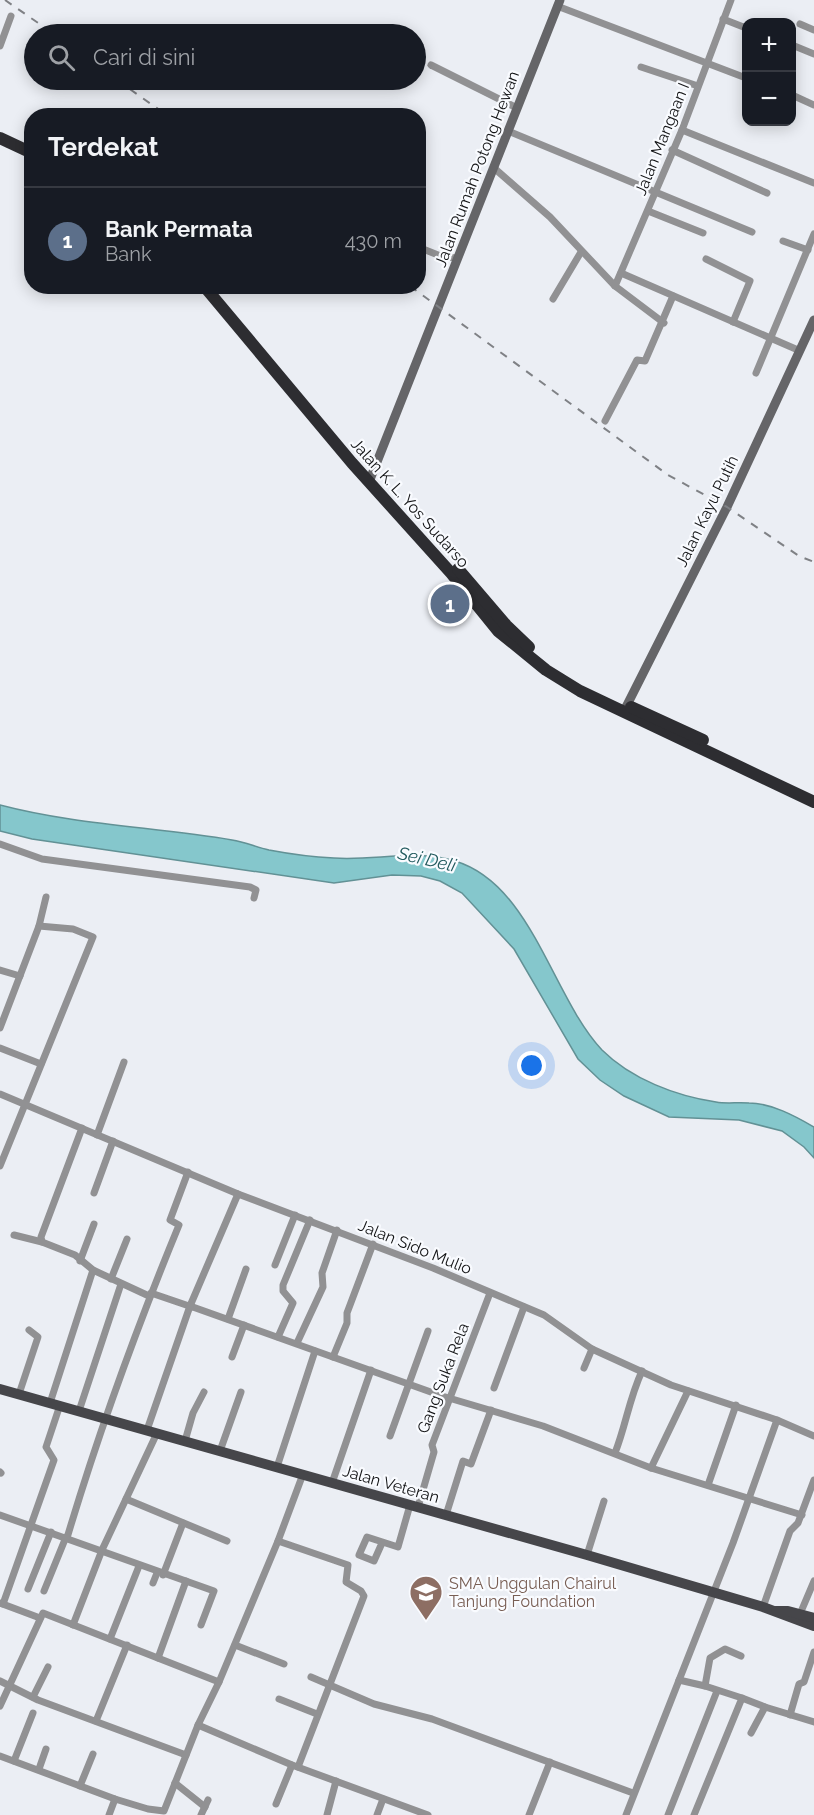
<!DOCTYPE html>
<html lang="id">
<head>
<meta charset="utf-8">
<style>
  body { margin:0; font-family:Raleway,sans-serif; background:#242831; color:#f1f3f6 }
  .controls { position:absolute; right:18px; top:18px; display:grid; overflow:hidden; border-radius:12px; box-shadow:0 3px 15px #0003 }
  .controls button { width:54px; height:54px; display:grid; place-items:center; padding:0; border:0; border-bottom:2px solid #363941; background:#171b24; color:#f1f3f6; font:30px sans-serif }
  .you { position:absolute; left:532px; top:1066px; width:21px; height:21px; margin:-15px; border:4px solid #fff; border-radius:50%; background:#1a73e8; box-shadow:0 0 0 9px #1a73e833 }
  .badge { display:grid; place-items:center; width:39px; height:39px; border-radius:50%; background:#c2a690; color:#fff; font-size:20px; font-weight:700 }
  .pin { position:absolute; translate:-50% -50%; border:3px solid #fff; box-shadow:0 2px 6px #0006 }
  .list { margin:0; padding:0; list-style:none }
  h2 { display:flex; justify-content:space-between; align-items:center; height:78px; margin:0; padding:0 24px; font-size:26px }
  h2 small { font-size:20px; font-weight:400; color:#9ea1a6 }
  .list li { display:grid; grid-template-columns:39px 1fr auto; gap:18px; align-items:center; box-sizing:border-box; height:108px; padding:0 24px; border-top:2px solid #363941 }
  .list b { display:block; font-size:22px; white-space:nowrap }
  .list p { margin:0; font-size:20px; white-space:nowrap; color:#9ea1a6 }
  .list em { font-size:20px; font-style:normal; color:#9ea1a6 }
  .icon { flex:none; width:33px; height:33px; fill:none; stroke:currentColor; stroke-width:2; stroke-linecap:round; stroke-linejoin:round }
  .map { position:relative; flex:none; width:814px; height:1815px; overflow:hidden }
  .search { position:absolute; background:#171b24; box-shadow:0 3px 15px #0003; left:24px; top:24px; width:402px; height:66px; display:flex; align-items:center; gap:15px; box-sizing:border-box; padding:0 21px; border-radius:33px; color:#9ea1a6; font-size:22px }
  .panel { position:absolute; background:#171b24; box-shadow:0 3px 15px #0003; left:24px; top:108px; width:402px; height:186px; border-radius:24px }
  .map>svg:first-child { display:block }
  .water { fill:#85c7cc; stroke:#629195; stroke-width:1.5 }
  .lines { fill:none; stroke-linecap:round; stroke-linejoin:round }
  .street { stroke:#919193; stroke-width:7 }
  .secondary { stroke:#656568; stroke-width:9 }
  .primary { stroke:#46464a; stroke-width:10 }
  .highway { stroke:#2d2d31; stroke-width:12 }
  .rail { stroke:#7f8185; stroke-width:2; stroke-dasharray:8 8; stroke-linecap:butt }
  .labels { text-anchor:middle; dominant-baseline:central; stroke-width:4.5; stroke-linejoin:round; paint-order:stroke }
  .street-label { font-size:16px; fill:#121315; stroke:#f9fbff }
  .education-label { font-size:16px; fill:#785e54; stroke:#f9fbff; text-anchor:start }
  .water-label { font-size:18px; font-style:italic; fill:#225a5e; stroke:#f9fbff }
</style>
</head>
<body>
<div class="map">
<svg width="814" height="1815" viewBox="0 0 814 1815">
  <rect width="100%" height="100%" fill="#ebeef4"/>
  <path class="water" d="M0,805C76,825 155,827 232,840C245,842 256,847 269,850C290,854 312,857 334,858C375,861 415,849 455,861C532,884 552,997 602,1050C631,1079 676,1096 716,1102C727,1104 737,1102 749,1103C771,1103 795,1116 814,1127V1158L804,1147L782,1131L739,1120L669,1117L624,1096L600,1080L578,1059L514,949L462,893L440,881L421,876L392,875L334,883L32,839L0,831Z"/>
  <g class="lines">
    <g class="street">
      <path d="M557,6L746,78"/>
      <path d="M723,19L746,28"/>
      <path d="M800,24L814,30"/>
      <path d="M792,45L814,54"/>
      <path d="M0,46L11,16"/>
      <path d="M431,65L517,108"/>
      <path d="M641,67L698,86"/>
      <path d="M792,95L814,105"/>
      <path d="M682,130L814,183"/>
      <path d="M508,131L752,232"/>
      <path d="M672,150L767,193"/>
      <path d="M494,168L550,217L615,286L664,323"/>
      <path d="M648,211L703,233"/>
      <path d="M783,241L808,250"/>
      <path d="M418,247L443,257L458,258"/>
      <path d="M706,259L750,281L733,322"/>
      <path d="M621,273L798,350"/>
      <path d="M615,286L682,130L731,0"/>
      <path d="M214,287V286"/>
      <path d="M553,299L581,252"/>
      <path d="M756,373L814,234"/>
      <path d="M605,421L637,360L645,361L673,296"/>
      <path d="M0,844L42,859L250,887L256,890L254,898"/>
      <path d="M39,926L46,897"/>
      <path d="M0,970L20,976"/>
      <path d="M0,1028L39,926L73,929L93,937L0,1166"/>
      <path d="M0,1048L41,1064"/>
      <path d="M0,1094L238,1194L433,1268L544,1315L592,1349L671,1385L777,1420L814,1436"/>
      <path d="M82,1128L41,1237L42,1242L75,1255L93,1270L149,1296"/>
      <path d="M97,1135L124,1062"/>
      <path d="M94,1193L113,1141"/>
      <path d="M14,1235L42,1242"/>
      <path d="M80,1261L94,1224"/>
      <path d="M275,1265L295,1215"/>
      <path d="M111,1279L127,1239"/>
      <path d="M151,1293L192,1307"/>
      <path d="M190,1306L442,1396L543,1426L651,1468L802,1515"/>
      <path d="M228,1319L246,1269"/>
      <path d="M278,1337L293,1303L283,1291V1285L310,1220"/>
      <path d="M297,1343L323,1287L322,1273L337,1230"/>
      <path d="M232,1357L244,1325"/>
      <path d="M333,1357L347,1323V1313L373,1244"/>
      <path d="M584,1368L592,1349"/>
      <path d="M494,1388L524,1307"/>
      <path d="M19,1394L38,1337L29,1330"/>
      <path d="M50,1403L93,1270"/>
      <path d="M79,1411L121,1284"/>
      <path d="M147,1430L190,1306L238,1194"/>
      <path d="M390,1436L428,1331"/>
      <path d="M185,1441L193,1413L204,1392"/>
      <path d="M220,1451L241,1392"/>
      <path d="M615,1453C626,1425 629,1399 642,1371"/>
      <path d="M277,1467L315,1351"/>
      <path d="M651,1468L688,1391"/>
      <path d="M0,1472L1,1473"/>
      <path d="M332,1483L371,1370"/>
      <path d="M708,1485L736,1405"/>
      <path d="M126,1499L227,1541"/>
      <path d="M418,1507L434,1452L432,1445L490,1293"/>
      <path d="M0,1515L214,1591L201,1625"/>
      <path d="M446,1515L463,1461L471,1464L491,1410"/>
      <path d="M67,1538C99,1431 137,1327 179,1225L170,1220L188,1172"/>
      <path d="M278,1541L348,1565L346,1582L361,1591L364,1596L298,1767"/>
      <path d="M382,1543L374,1561L359,1555L367,1537L398,1547L410,1505"/>
      <path d="M587,1555L604,1501"/>
      <path d="M163,1575L183,1523"/>
      <path d="M153,1583L157,1573"/>
      <path d="M28,1589L51,1532"/>
      <path d="M44,1591L66,1537"/>
      <path d="M0,1603L40,1618"/>
      <path d="M3,1604L54,1460L46,1447L60,1405"/>
      <path d="M763,1607L790,1531L798,1523L814,1480"/>
      <path d="M800,1614L814,1581"/>
      <path d="M73,1625L102,1550L157,1433"/>
      <path d="M110,1639L139,1566"/>
      <path d="M235,1645L284,1664"/>
      <path d="M158,1658L186,1581"/>
      <path d="M311,1677L374,1704L432,1719L633,1793"/>
      <path d="M679,1680L705,1686"/>
      <path d="M0,1681L38,1700L186,1755"/>
      <path d="M33,1697L48,1667"/>
      <path d="M742,1698L765,1707"/>
      <path d="M279,1699L317,1714"/>
      <path d="M0,1706L43,1613L219,1682"/>
      <path d="M790,1715L799,1684L804,1682L814,1652"/>
      <path d="M96,1721L127,1645"/>
      <path d="M198,1725L292,1765L428,1815"/>
      <path d="M751,1733L765,1707L814,1722"/>
      <path d="M0,1756L115,1799L148,1809L164,1811L198,1725L219,1682L278,1541L303,1474"/>
      <path d="M14,1761L33,1713"/>
      <path d="M39,1769L46,1749"/>
      <path d="M175,1783L205,1807"/>
      <path d="M80,1786L93,1754"/>
      <path d="M276,1804L292,1765"/>
      <path d="M109,1815L115,1799"/>
      <path d="M201,1815L208,1800"/>
      <path d="M327,1815L336,1781"/>
      <path d="M377,1815L383,1799"/>
      <path d="M529,1815L550,1762"/>
      <path d="M626,1815L733,1543L777,1420"/>
      <path d="M668,1815L717,1691"/>
      <path d="M694,1815L742,1698L705,1686L710,1658L725,1649L741,1656"/>
    </g>
    <g class="secondary">
      <path d="M369,482L560,0"/>
      <path d="M624,711L727,507L814,320"/>
    </g>
    <g class="primary">
      <path d="M0,1389L587,1555L763,1607L814,1626"/>
      <path d="M776,1611H788L814,1618"/>
    </g>
    <g class="highway">
      <path d="M0,138L32,153"/>
      <path d="M204,286L352,463L451,573L498,631L546,670L580,691L814,802"/>
      <path d="M458,569L506,625L529,647"/>
      <path d="M631,707L703,740"/>
    </g>
    <g class="rail">
      <path d="M5,0L54,34"/>
      <path d="M117,80L168,116"/>
      <path d="M410,286L668,475L727,507L799,556L814,562"/>
    </g>
  </g>
  <defs>
    <symbol id="school-pin" viewBox="-11 -11 22 30"><path d="M0 17L-7.5 6A9.5 9.5 0 1 1 7.5 6Z" fill="#8d6e63" stroke="#f9fbff"/><path d="M0-5L7-2L0 1L-7-2ZM-4 1L0 2.5L4 1V4Q0 6-4 4Z" fill="#fff"/></symbol>
  </defs>
  <g fill-rule="evenodd">
    <use href="#school-pin" x="407" y="1573" width="38" height="52"/>
  </g>
  <g class="labels">
    <g class="street-label">
      <text transform="translate(662 139) rotate(-68)">Jalan Mangaan I</text>
      <text transform="translate(477 169) rotate(-69)">Jalan Rumah Potong Hewan</text>
      <text transform="translate(410 503) rotate(48)">Jalan K. L. Yos Sudarso</text>
      <text transform="translate(707 511) rotate(-64)">Jalan Kayu Putih</text>
      <text transform="translate(415 1247) rotate(22)">Jalan Sido Mulio</text>
      <text transform="translate(443 1378) rotate(-69)">Gang Suka Rela</text>
      <text transform="translate(391 1484) rotate(16)">Jalan Veteran</text>
    </g>
    <g class="education-label">
      <text x="449" y="1583">SMA Unggulan Chairul<tspan x="449" dy="18">Tanjung Foundation</tspan></text>
    </g>
    <g class="water-label">
      <text transform="translate(427 859) rotate(13)">Sei Deli</text>
    </g>
  </g>
</svg>
<div class="controls">
<button>+</button>
<button>−</button>
</div>
<div class="you"></div>
<div class="pin badge" style="left:450px;top:604px;background:#5c6f8a">1</div>
<div class="search"><svg class="icon" aria-label="search" viewBox="0 0 24 24"><circle cx="10" cy="10" r="6"/><path d="M15 15l6 6"/></svg>Cari di sini</div>
<section class="panel">
<h2>Terdekat<small></small></h2>
<ul class="list">
<li><span class="badge" style="background:#5c6f8a">1</span><div><b>Bank Permata</b><p>Bank</p></div><em>430 m</em></li>
</ul>
</section>
</div>
</body>
</html>
